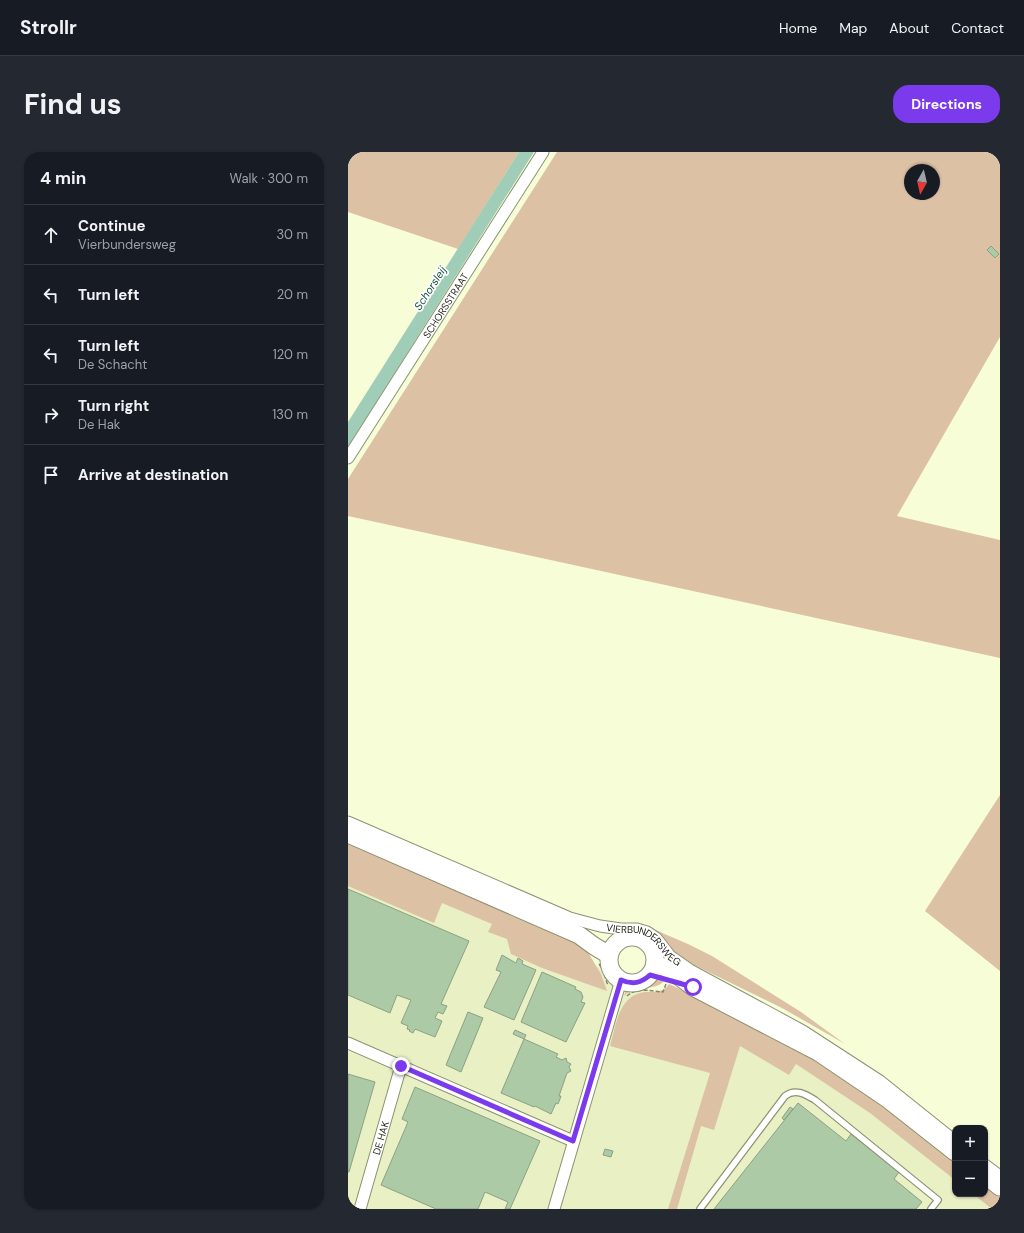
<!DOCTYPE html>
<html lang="en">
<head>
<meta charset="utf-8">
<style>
  body { margin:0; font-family:"DM Sans",sans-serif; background:#242831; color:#f1f3f6 }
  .controls { position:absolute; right:12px; bottom:12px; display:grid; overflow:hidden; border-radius:8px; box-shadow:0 1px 3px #0004 }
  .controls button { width:36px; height:36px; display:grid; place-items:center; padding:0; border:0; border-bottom:1px solid #363941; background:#171b24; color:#f1f3f6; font:20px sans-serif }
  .compass { position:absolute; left:556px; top:12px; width:36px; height:36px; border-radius:50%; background:#171b24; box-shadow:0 1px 3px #0004; rotate:188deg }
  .stop { position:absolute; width:12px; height:12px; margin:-9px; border:3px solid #7c3aed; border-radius:50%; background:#fff }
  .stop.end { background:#7c3aed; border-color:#fff; box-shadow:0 1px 4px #0008 }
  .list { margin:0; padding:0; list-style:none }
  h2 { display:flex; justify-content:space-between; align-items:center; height:52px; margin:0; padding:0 16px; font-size:17px }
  h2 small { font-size:13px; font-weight:400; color:#9ea1a6 }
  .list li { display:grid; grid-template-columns:26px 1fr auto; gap:12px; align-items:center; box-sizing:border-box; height:60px; padding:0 16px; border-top:1px solid #363941 }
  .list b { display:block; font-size:15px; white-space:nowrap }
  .list p { margin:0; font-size:13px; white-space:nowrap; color:#9ea1a6 }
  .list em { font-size:13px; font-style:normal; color:#9ea1a6 }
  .icon { flex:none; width:22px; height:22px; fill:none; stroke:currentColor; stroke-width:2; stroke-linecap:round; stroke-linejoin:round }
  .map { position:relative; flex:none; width:652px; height:1057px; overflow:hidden; border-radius:16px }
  header { display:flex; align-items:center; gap:24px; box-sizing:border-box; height:56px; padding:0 20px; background:#171b24; border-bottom:1px solid #363941 }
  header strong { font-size:19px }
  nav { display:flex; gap:22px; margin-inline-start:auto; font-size:14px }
  .intro { display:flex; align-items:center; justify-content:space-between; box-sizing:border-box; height:96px; padding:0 24px }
  h1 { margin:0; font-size:28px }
  .button { padding:10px 18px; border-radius:16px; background:#7c3aed; color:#fff; font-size:14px; font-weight:700 }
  main { display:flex; gap:24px; padding:0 24px }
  aside { flex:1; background:#171b24; border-radius:16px; box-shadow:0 1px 3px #0004 }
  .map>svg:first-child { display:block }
  .built { fill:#e9f0c3 }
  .green { fill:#ddc1a5; fill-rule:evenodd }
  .water { fill:#9fcdb7 }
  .building { fill:#adcaa6; stroke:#8aa184 }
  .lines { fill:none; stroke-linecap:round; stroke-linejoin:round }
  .service-casing { stroke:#8d9270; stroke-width:8 }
  .minor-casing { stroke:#8d9270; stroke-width:13 }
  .primary-casing { stroke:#8d9270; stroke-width:19 }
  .path { stroke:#82866d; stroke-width:1.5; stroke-dasharray:4 2; stroke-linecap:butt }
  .service { stroke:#fff; stroke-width:5.5 }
  .minor { stroke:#fff; stroke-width:11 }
  .primary { stroke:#fff; stroke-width:17 }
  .route { stroke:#7c3aed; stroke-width:5 }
  .labels { text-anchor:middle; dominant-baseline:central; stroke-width:3.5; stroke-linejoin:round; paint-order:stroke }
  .street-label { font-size:10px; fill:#1f2114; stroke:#fff }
  .water-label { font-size:11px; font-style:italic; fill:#16503a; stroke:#fff }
</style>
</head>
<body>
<header>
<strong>Strollr</strong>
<nav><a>Home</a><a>Map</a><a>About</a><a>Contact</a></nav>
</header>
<div class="intro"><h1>Find us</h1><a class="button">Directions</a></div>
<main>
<aside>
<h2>4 min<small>Walk · 300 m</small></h2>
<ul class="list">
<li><svg class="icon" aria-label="ahead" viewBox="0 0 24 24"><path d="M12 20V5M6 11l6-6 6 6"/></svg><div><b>Continue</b><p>Vierbundersweg</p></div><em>30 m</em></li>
<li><svg class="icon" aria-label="left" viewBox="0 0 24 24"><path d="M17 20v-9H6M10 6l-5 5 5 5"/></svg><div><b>Turn left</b></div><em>20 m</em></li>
<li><svg class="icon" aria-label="left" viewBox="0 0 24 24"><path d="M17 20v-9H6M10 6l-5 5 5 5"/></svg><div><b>Turn left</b><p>De Schacht</p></div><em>120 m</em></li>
<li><svg class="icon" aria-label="right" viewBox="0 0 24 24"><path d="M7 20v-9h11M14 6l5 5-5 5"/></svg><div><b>Turn right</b><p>De Hak</p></div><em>130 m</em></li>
<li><svg class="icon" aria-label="arrive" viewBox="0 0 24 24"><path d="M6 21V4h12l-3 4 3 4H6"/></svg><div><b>Arrive at destination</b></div></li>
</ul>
</aside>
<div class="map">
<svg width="652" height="1057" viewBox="0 0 652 1057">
  <rect width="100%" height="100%" fill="#f7fdd7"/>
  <path class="built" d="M0,698L300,838L382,882L449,911L522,957L607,1024V1042H630L649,1057H0Z"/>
  <g class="green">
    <path d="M0,0H171L110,97L0,60Z"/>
    <path d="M209,0H652V185L549,364L652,388V506L0,364V327ZM562,18H586V42H562Z"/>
    <path d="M652,643V819L577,759Z"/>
    <path d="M0,691L242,797L241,802L253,822L259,839L194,816L163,802L159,787L140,780L144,772L94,751L86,771L0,734Z"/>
    <path d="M298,774L340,792L364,804L453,860L497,892L434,856L330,805Z"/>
    <path d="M301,825L316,829C307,840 289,831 276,844C280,831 291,832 301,825Z"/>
    <path d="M321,832C387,862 451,897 511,936C544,957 575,983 607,1006V1028L522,961L448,912L441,923L392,894L366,978L353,974L329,1057H320L362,921L262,894C268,873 271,841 299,840C309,840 315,840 321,832Z"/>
    <path d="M637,1030L652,1042V1057H644L625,1042H637Z"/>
  </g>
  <path class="water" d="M171,0H186L0,295V270Z"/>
  <g class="building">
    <path d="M643,94L651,102L647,106L639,98Z"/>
    <path d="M0,737L121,789L93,852L99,854L95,862L90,860L87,866L94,869L87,885L67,877L65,881L61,879L62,878L59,877L60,874L53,871L63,848L49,843L42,861L0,843Z"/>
    <path d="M154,803L168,811L170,806L175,809L174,812L188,818L166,868L136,855L153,820L148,818Z"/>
    <path d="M194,820L228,835L227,837L233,840L235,845L233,850L237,851L218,890L173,870Z"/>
    <path d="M120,860L135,866L113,920L98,913Z"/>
    <path d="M167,878L178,883L176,887L165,882Z"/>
    <path d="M176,887L210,902L208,905L214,908L218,906L219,910L223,912L221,915L223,919L219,921L211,944H213L212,947L210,952L208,951L203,962L187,954L186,955L153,941Z"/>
    <path d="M0,922L27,930L1,1020H0Z"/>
    <path d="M67,935L192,989L162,1057H157L160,1050L137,1040L130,1057H88L33,1033L60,970L54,967Z"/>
    <path d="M450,951L498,989L503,982L551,1020L546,1027L574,1050L568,1057H366Z"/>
    <path d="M442,955L445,957L436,968L434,966Z"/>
    <path d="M257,997L265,999L263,1005L255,1003Z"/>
  </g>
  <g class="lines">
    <defs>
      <path id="service" d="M352,1057L437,944C447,936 457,942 467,948L590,1048L583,1057"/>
      <g id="minor">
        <path id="s1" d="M0,306L195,0"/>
        <path id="s2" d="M0,670L222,766L252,774L273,777H289L299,780L308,786L322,804L342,818L455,879L532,929L607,989"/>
        <path d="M0,891L225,989"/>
        <path d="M637,1013L652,1024"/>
        <path id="s3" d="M12,1057L53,914"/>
        <path d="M206,1057L273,828"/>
      </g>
      <g id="primary">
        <path d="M0,682L231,783L246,794L261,803"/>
        <circle cx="284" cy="808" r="23"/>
        <path d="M307,811L325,820L345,835L470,900L541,948L607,1000"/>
        <path d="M637,1023L652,1035"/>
      </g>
    </defs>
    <use href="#service" class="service-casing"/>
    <use href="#minor" class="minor-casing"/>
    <use href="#primary" class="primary-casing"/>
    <g class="path">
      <path d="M251,812L255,818L260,834"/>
      <path d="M279,844C288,835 304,839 315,840L318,832"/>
    </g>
    <use href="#service" class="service"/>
    <use href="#minor" class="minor"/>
    <use href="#primary" class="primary"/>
  </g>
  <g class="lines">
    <path class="route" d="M53,914L225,989L273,828C285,833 293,831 302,823L345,835"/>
  </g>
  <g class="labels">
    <g class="street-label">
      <text stroke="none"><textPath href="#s1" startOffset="181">SCHORSSTRAAT</textPath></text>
      <text stroke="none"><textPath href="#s2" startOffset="323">VIERBUNDERSWEG</textPath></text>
      <text stroke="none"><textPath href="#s3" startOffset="74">DE HAK</textPath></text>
    </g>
    <g class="water-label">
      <text transform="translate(82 136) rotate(-57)">Schorsleij</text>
    </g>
  </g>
</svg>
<div class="controls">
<button>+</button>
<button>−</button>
</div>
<svg class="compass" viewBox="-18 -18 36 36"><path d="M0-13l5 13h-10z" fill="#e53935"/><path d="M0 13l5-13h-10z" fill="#9ea1a6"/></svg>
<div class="stop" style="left:345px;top:835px"></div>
<div class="stop end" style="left:53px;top:914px"></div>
</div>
</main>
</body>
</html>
